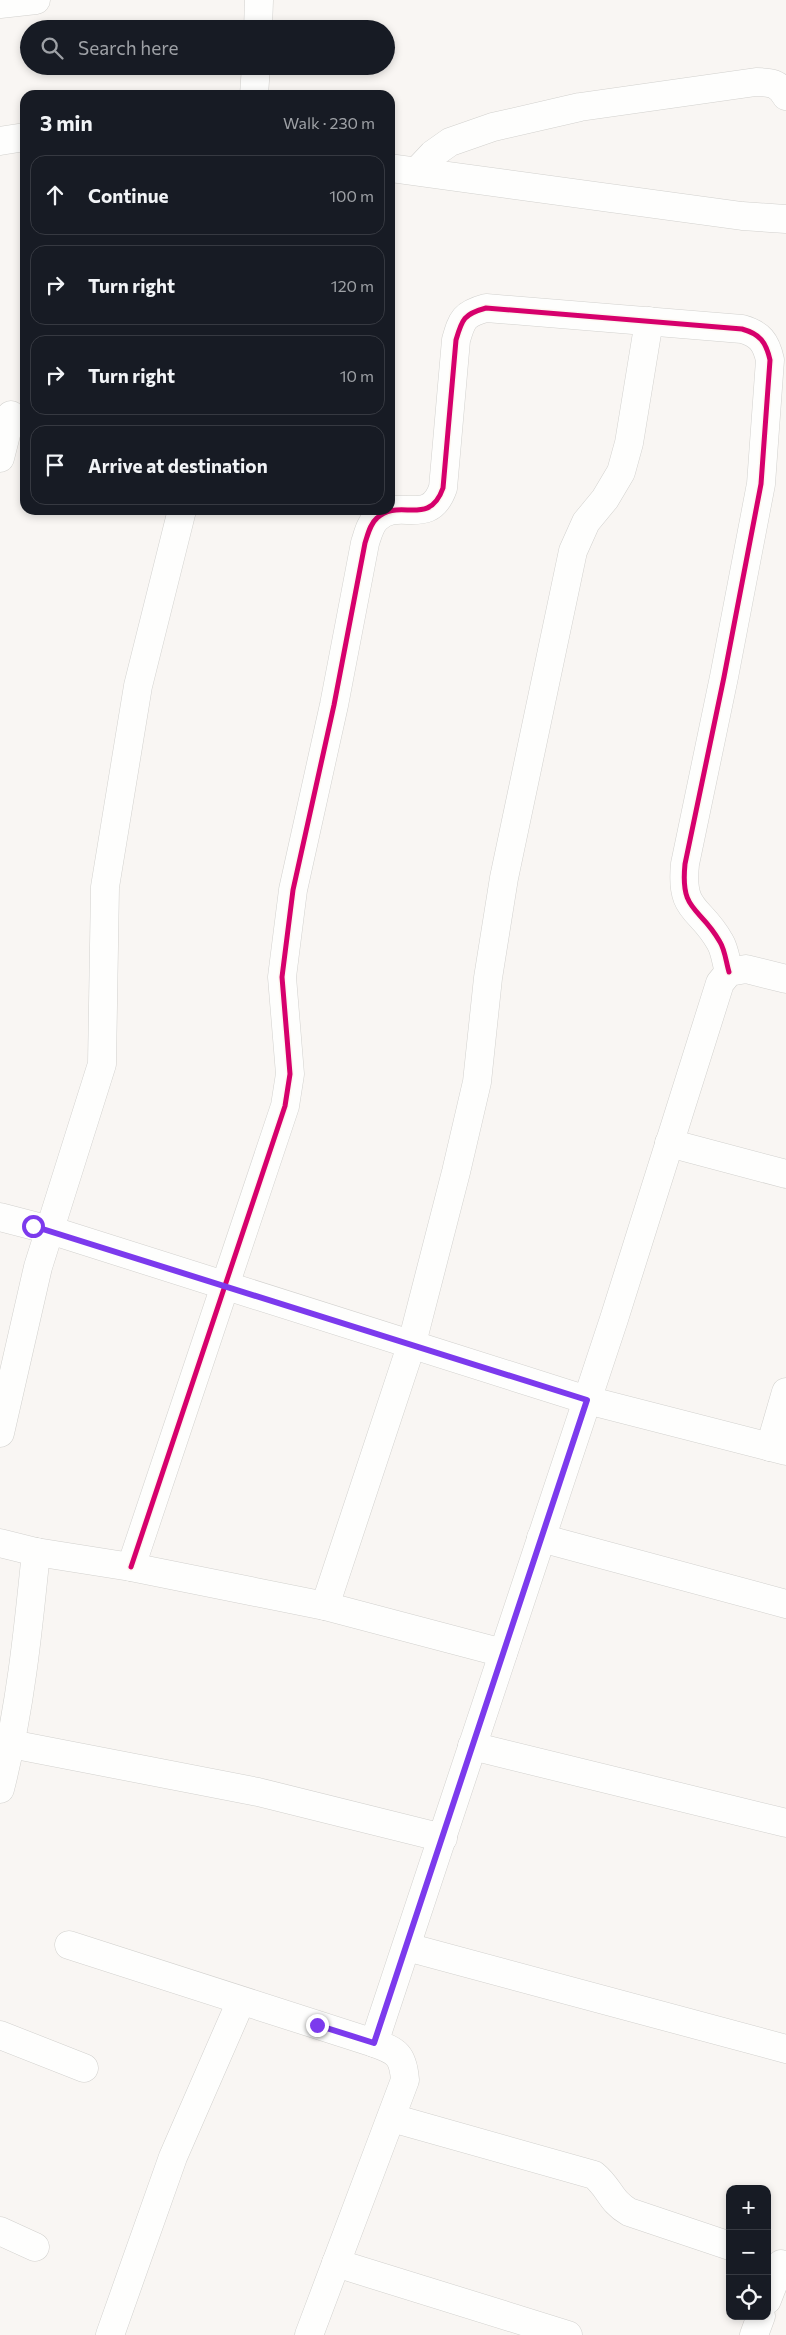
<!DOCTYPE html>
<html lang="en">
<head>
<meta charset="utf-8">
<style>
  body { margin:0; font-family:Commissioner,sans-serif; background:#20242c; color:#f1f3f6 }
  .controls { position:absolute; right:15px; bottom:15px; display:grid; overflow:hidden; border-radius:10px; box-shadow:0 2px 8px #0003 }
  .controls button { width:45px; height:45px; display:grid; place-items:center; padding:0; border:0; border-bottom:1px solid #363941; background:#171b24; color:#f1f3f6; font:25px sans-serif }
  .stop { position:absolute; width:15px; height:15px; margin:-11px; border:4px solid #7c3aed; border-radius:50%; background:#fff }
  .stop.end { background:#7c3aed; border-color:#fff; box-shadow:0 1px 5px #0008 }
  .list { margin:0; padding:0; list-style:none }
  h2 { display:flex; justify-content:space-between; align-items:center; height:65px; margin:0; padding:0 20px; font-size:21px }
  h2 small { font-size:16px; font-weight:400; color:#9ea1a6 }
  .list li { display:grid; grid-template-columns:32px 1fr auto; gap:15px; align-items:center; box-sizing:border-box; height:80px; margin:0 10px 10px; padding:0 10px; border:1px solid #363941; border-radius:15px }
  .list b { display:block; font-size:19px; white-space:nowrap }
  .list em { font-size:16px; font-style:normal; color:#9ea1a6 }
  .icon { flex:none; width:28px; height:28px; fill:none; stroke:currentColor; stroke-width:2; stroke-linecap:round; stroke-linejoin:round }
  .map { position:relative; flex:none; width:786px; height:2335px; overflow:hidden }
  .search { position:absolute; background:#171b24; box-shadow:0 2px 8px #0003; left:20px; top:20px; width:375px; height:55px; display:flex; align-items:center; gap:12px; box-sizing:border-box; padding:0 18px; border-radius:28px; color:#9ea1a6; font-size:19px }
  .panel { position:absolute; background:#171b24; box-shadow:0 2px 8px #0003; left:20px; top:90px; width:375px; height:425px; border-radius:15px }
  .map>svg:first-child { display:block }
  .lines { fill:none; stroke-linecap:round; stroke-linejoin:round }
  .minor-casing { stroke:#d2d1ce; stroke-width:29 }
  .minor { stroke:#fefefd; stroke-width:28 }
  .cycleway-casing { stroke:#fcf7f0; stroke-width:8 }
  .cycleway { stroke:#d6006c; stroke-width:5 }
  .route { stroke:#7c3aed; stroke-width:6 }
</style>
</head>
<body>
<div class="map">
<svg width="786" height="2335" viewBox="0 0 786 2335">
  <rect width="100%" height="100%" fill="#f9f6f3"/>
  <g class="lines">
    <defs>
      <g id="minor">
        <path d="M0,4L36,0"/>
        <path d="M258,29L259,0"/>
        <path d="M254,95L256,66"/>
        <path d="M0,141L25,137"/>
        <path d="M390,168L742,216L786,219"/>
        <path d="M417,171L433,154L450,142L493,127L580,107L756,82C770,82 779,83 786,96"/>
        <path d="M0,458L11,415"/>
        <path d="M669,1143L786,1174"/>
        <path d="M0,1217L50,1230L587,1400L786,1451"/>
        <path d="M0,1433L38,1267L102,1064L105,887L138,686L182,510"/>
        <path d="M770,1447L786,1392"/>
        <path d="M541,1538L786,1604"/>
        <path d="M0,1543L36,1552L131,1567L325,1606"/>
        <path d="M131,1567L285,1106L290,1074L282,977L293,890L334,705L365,543C368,534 370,524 377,518C399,497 429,528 443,488L456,340C462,319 464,314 486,308L742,329C760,334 766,342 770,360L761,484L724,677L685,864C680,913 700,906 720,942C725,950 726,962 729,972"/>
        <path d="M503,1653L325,1606L412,1343L456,1172L477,1082L488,978L504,878L573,551L586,522L605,499L621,472L629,443L649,321"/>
        <path d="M11,1744L258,1792L443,1838"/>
        <path d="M472,1746L786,1823"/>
        <path d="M0,1789C20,1711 28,1632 36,1552"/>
        <path d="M69,1945L374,2043C397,2051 403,2055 405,2080L309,2335"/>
        <path d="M407,1947L786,2049"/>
        <path d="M0,2035L84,2068"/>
        <path d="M374,2043L614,1319L720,983L729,972L746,969L786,979"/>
        <path d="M392,2118L594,2175C610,2188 610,2201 629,2212L730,2246"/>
        <path d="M0,2231L35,2247"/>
        <path d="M336,2263L568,2335"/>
        <path d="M767,2300L781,2264"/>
        <path d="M110,2335L173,2157L241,2001"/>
        <path d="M754,2335L761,2316"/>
      </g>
    </defs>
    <use href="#minor" class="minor-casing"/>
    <use href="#minor" class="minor"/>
    <defs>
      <path id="cycleway" d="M131,1567L285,1106L290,1074L282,977L293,890L334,705L365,543C368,534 370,524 377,518C399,497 429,528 443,488L456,340C462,319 464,314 486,308L742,329C760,334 766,342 770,360L761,484L724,677L685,864C680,913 700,906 720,942C725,950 726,962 729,972"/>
    </defs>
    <use href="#cycleway" class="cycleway-casing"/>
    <use href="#cycleway" class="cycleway"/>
  </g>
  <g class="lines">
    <path class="route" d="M33,1226L587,1400L374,2043L317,2025"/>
  </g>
</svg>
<div class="controls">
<button>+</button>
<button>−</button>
<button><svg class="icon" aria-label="locate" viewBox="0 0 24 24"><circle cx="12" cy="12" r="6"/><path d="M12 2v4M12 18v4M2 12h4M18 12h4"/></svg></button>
</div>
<div class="stop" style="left:33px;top:1226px"></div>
<div class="stop end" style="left:317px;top:2025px"></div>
<div class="search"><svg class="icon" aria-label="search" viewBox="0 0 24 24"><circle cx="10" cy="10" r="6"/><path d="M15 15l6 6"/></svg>Search here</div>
<section class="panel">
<h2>3 min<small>Walk · 230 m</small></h2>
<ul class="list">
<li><svg class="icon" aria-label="ahead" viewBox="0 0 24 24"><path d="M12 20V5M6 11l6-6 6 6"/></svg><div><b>Continue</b></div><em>100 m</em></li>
<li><svg class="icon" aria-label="right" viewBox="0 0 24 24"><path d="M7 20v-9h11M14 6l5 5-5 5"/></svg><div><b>Turn right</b></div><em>120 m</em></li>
<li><svg class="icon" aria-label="right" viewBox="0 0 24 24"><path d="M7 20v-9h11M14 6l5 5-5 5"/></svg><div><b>Turn right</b></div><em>10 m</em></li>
<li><svg class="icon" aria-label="arrive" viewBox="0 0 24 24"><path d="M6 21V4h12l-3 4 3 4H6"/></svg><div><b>Arrive at destination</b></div></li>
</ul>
</section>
</div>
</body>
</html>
